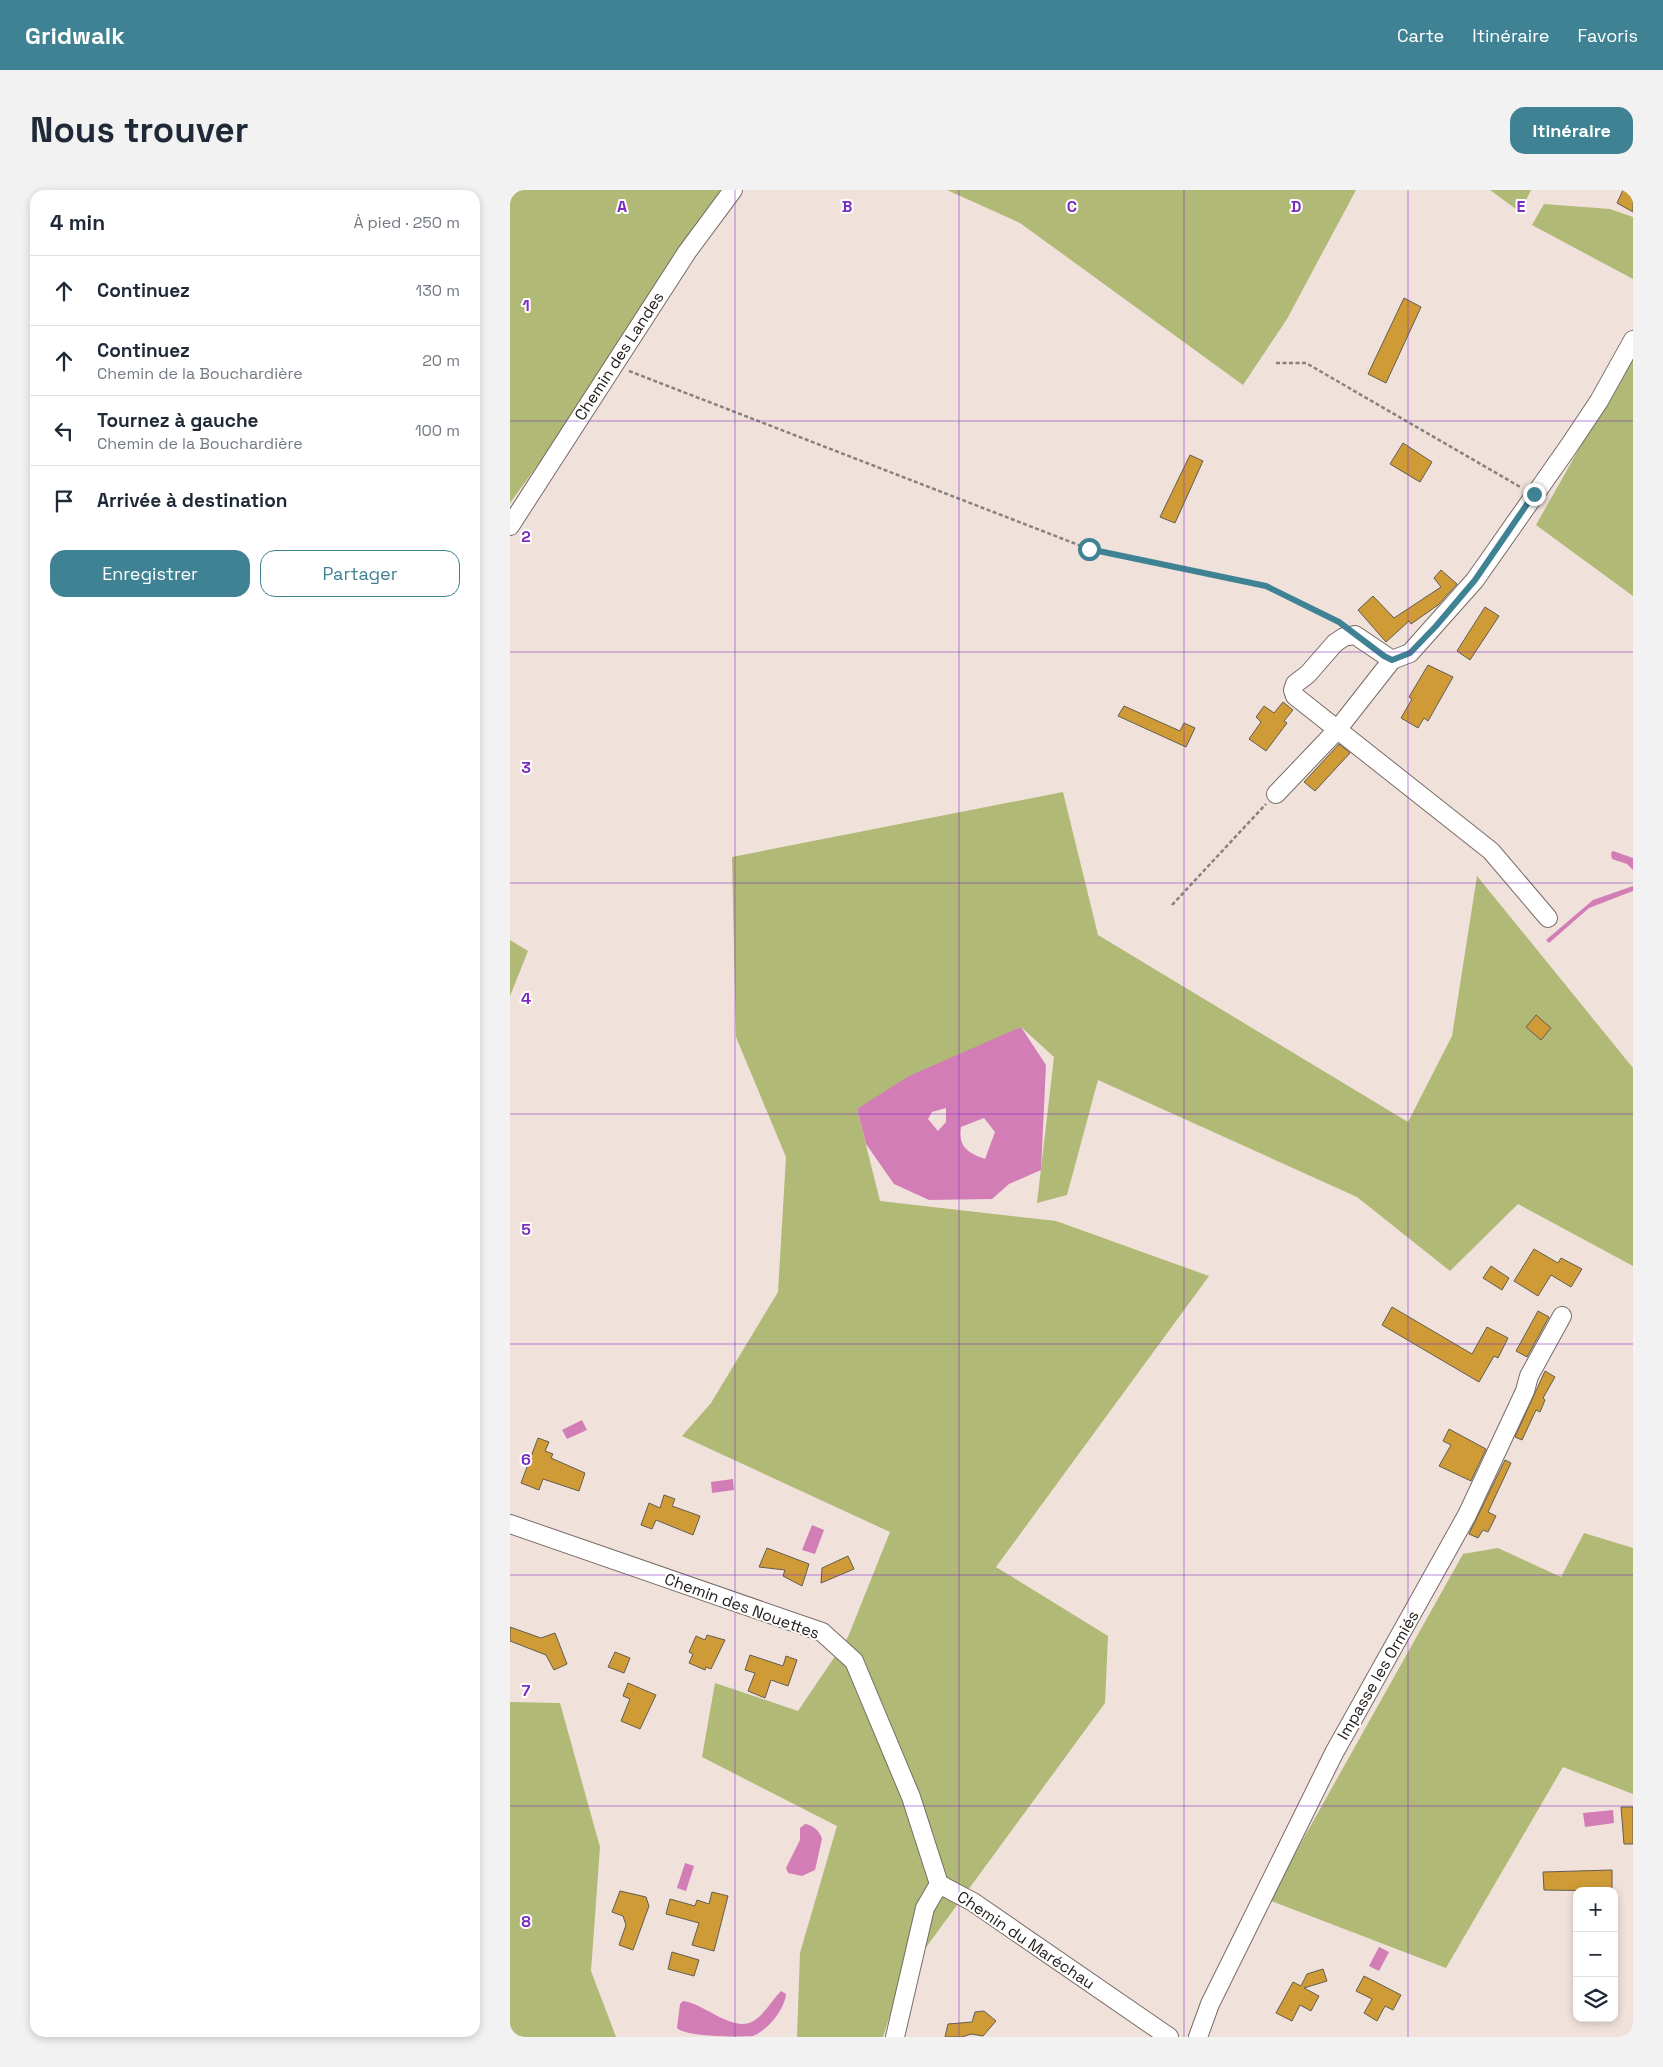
<!DOCTYPE html>
<html lang="fr">
<head>
<meta charset="utf-8">
<style>
  body { margin:0; font-family:"Space Grotesk",sans-serif; background:#f2f2f3; color:#1f2937 }
  .controls { position:absolute; right:15px; bottom:15px; display:grid; overflow:hidden; border-radius:10px; box-shadow:0 2px 8px #0003 }
  .controls button { width:45px; height:45px; display:grid; place-items:center; padding:0; border:0; border-bottom:1px solid #e0e1e3; background:#fff; color:#1f2937; font:25px sans-serif }
  .stop { position:absolute; width:15px; height:15px; margin:-11px; border:4px solid #3f8293; border-radius:50%; background:#fff }
  .stop.end { background:#3f8293; border-color:#fff; box-shadow:0 1px 5px #0008 }
  .list { margin:0; padding:0; list-style:none }
  h2 { display:flex; justify-content:space-between; align-items:center; height:65px; margin:0; padding:0 20px; font-size:21px }
  h2 small { font-size:16px; font-weight:400; color:#747a83 }
  .list li { display:grid; grid-template-columns:32px 1fr auto; gap:15px; align-items:center; box-sizing:border-box; height:70px; padding:0 20px; border-top:1px solid #e0e1e3 }
  .list b { display:block; font-size:19px; white-space:nowrap }
  .list p { margin:0; font-size:16px; white-space:nowrap; color:#747a83 }
  .list em { font-size:16px; font-style:normal; color:#747a83 }
  .actions { display:flex; gap:10px; padding:15px 20px }
  .actions a { flex:1; padding:11px 0; border:1px solid #3f8293; border-radius:15px; text-align:center; font-size:18px; color:#3f8293 }
  .actions .main { background:#3f8293; color:#fff }
  .icon { flex:none; width:28px; height:28px; fill:none; stroke:currentColor; stroke-width:2; stroke-linecap:round; stroke-linejoin:round }
  .map { position:relative; flex:none; width:1123px; height:1847px; overflow:hidden; border-radius:15px }
  header { display:flex; align-items:center; gap:30px; box-sizing:border-box; height:70px; padding:0 25px; background:#3f8293; color:#fff }
  header strong { font-size:24px }
  nav { display:flex; gap:28px; margin-inline-start:auto; font-size:18px }
  .intro { display:flex; align-items:center; justify-content:space-between; box-sizing:border-box; height:120px; padding:0 30px }
  h1 { margin:0; font-size:35px }
  .button { padding:12px 22px; border-radius:15px; background:#3f8293; color:#fff; font-size:18px; font-weight:700 }
  main { display:flex; gap:30px; padding:0 30px }
  aside { flex:1; background:#fff; border-radius:15px; box-shadow:0 2px 8px #0003 }
  .map>svg:first-child { display:block }
  .green { fill:#b0b975 }
  .water { fill:#d37db7; fill-rule:evenodd }
  .building { fill:#ce9b36; stroke:#635d52 }
  .lines { fill:none; stroke-linecap:round; stroke-linejoin:round }
  .minor-casing { stroke:#786c66; stroke-width:20 }
  .path { stroke:#8a807c; stroke-width:2.5; stroke-dasharray:4 2.5; stroke-linecap:butt }
  .minor { stroke:#fff; stroke-width:18 }
  .route { stroke:#3f8293; stroke-width:6 }
  .grid { fill:none; stroke:#7b2cbf; stroke-width:1; stroke-opacity:0.55 }
  .labels { text-anchor:middle; dominant-baseline:central; stroke-width:4; stroke-linejoin:round; paint-order:stroke }
  .street-label { font-size:16px; fill:#25201e; stroke:#fff }
  .grid-label { font-size:16px; text-anchor:middle; font-weight:bold; fill:#7b2cbf; stroke:#fff; stroke-width:4; stroke-linejoin:round; paint-order:stroke }
</style>
</head>
<body>
<header>
<strong>Gridwalk</strong>
<nav><a>Carte</a><a>Itinéraire</a><a>Favoris</a></nav>
</header>
<div class="intro"><h1>Nous trouver</h1><a class="button">Itinéraire</a></div>
<main>
<aside>
<h2>4 min<small>À pied · 250 m</small></h2>
<ul class="list">
<li><svg class="icon" aria-label="ahead" viewBox="0 0 24 24"><path d="M12 20V5M6 11l6-6 6 6"/></svg><div><b>Continuez</b></div><em>130 m</em></li>
<li><svg class="icon" aria-label="ahead" viewBox="0 0 24 24"><path d="M12 20V5M6 11l6-6 6 6"/></svg><div><b>Continuez</b><p>Chemin de la Bouchardière</p></div><em>20 m</em></li>
<li><svg class="icon" aria-label="left" viewBox="0 0 24 24"><path d="M17 20v-9H6M10 6l-5 5 5 5"/></svg><div><b>Tournez à gauche</b><p>Chemin de la Bouchardière</p></div><em>100 m</em></li>
<li><svg class="icon" aria-label="arrive" viewBox="0 0 24 24"><path d="M6 21V4h12l-3 4 3 4H6"/></svg><div><b>Arrivée à destination</b></div></li>
</ul>
<div class="actions"><a class="main">Enregistrer</a><a>Partager</a></div>
</aside>
<div class="map">
<svg width="1123" height="1847" viewBox="0 0 1123 1847">
  <rect width="100%" height="100%" fill="#f0e1db"/>
  <g class="green">
    <path d="M0,0H227L0,313Z"/>
    <path d="M437,0H846L777,129L733,195L510,33Z"/>
    <path d="M980,0H1021L1010,22Z"/>
    <path d="M1034,14L1100,19L1123,27V89L1022,35Z"/>
    <path d="M1123,163V406L1026,335Z"/>
    <path d="M553,602L588,745L898,932L942,846L967,686L1123,878V1076L1008,1014L940,1081L847,1007L588,890L557,1005L527,1013L544,867L511,837L347,919L370,1011L546,1031L699,1086L486,1377L598,1446L595,1513L390,1793L373,1847H287L290,1763L327,1636L192,1567L205,1493L288,1521L338,1447L380,1342L172,1246L201,1213L268,1102L276,967L226,847L222,667Z"/>
    <path d="M0,750L18,761L0,806Z"/>
    <path d="M1074,1343L1123,1358V1604L1053,1577L936,1778L759,1710L953,1364L988,1358L1051,1387Z"/>
    <path d="M0,1512L50,1513L90,1657L81,1781L106,1847H0Z"/>
  </g>
  <g class="water">
    <path d="M1103,661L1123,668V680L1117,674L1102,669L1101,663Z"/>
    <path d="M1123,696V701L1079,718L1039,753L1036,750L1083,710Z"/>
    <path d="M511,837L536,875L531,980L499,994L482,1009L419,1010L384,994L356,954L347,919L399,886ZM436,918V932L428,941L418,929L422,922ZM474,928L485,942L475,969C458,963 448,957 451,937Z"/>
    <path d="M72,1230L77,1240L57,1249L52,1240Z"/>
    <path d="M223,1289L224,1300L202,1303L201,1292Z"/>
    <path d="M302,1335L314,1340L305,1364L292,1360Z"/>
    <path d="M1103,1620L1104,1633L1075,1637L1073,1623Z"/>
    <path d="M295,1634C303,1635 310,1641 312,1649L305,1680L292,1686L278,1683L276,1678L290,1650V1638Z"/>
    <path d="M175,1673L184,1676L176,1701L167,1698Z"/>
    <path d="M869,1757L879,1762L869,1781L859,1776Z"/>
    <path d="M271,1801L276,1804C275,1819 258,1840 243,1846C229,1847 175,1847 167,1838L170,1814L173,1811C194,1813 225,1845 245,1830C256,1822 262,1810 271,1801Z"/>
  </g>
  <g class="building">
    <path d="M1113,0H1123V22L1107,13Z"/>
    <path d="M894,108L911,117L876,193L858,184Z"/>
    <path d="M893,253L922,272L910,292L880,274Z"/>
    <path d="M680,265L693,271L665,333L650,327Z"/>
    <path d="M931,380L947,394L928,415L901,434L899,431L876,452L848,420L863,406L884,428L931,397L924,388Z"/>
    <path d="M975,417L989,426L960,470L947,461Z"/>
    <path d="M918,475L943,487L918,531L914,528L908,538L891,528L902,509L899,507Z"/>
    <path d="M773,512L783,520L774,531L777,533L756,561L739,549L751,532L746,527L754,516L764,523Z"/>
    <path d="M614,516L670,541L674,533L685,538L676,557L608,526Z"/>
    <path d="M829,554L840,563L805,601L794,592Z"/>
    <path d="M1026,825L1041,838L1031,850L1016,837Z"/>
    <path d="M1024,1059L1048,1073L1051,1068L1072,1079L1061,1097L1041,1085L1028,1106L1004,1091Z"/>
    <path d="M981,1076L999,1088L992,1100L973,1088Z"/>
    <path d="M882,1117L962,1164L977,1137L998,1148L988,1168L984,1166L969,1192L872,1135Z"/>
    <path d="M1028,1121L1039,1127L1017,1167L1006,1161Z"/>
    <path d="M1035,1181L1045,1187L1033,1208L1035,1210L1030,1222L1026,1220L1012,1250L1005,1247Z"/>
    <path d="M939,1239L976,1259L961,1291L929,1276L941,1255L933,1251Z"/>
    <path d="M28,1248L39,1252L35,1261L43,1264L41,1268L75,1283L69,1301L33,1289L29,1300L11,1293Z"/>
    <path d="M995,1270L1001,1273L978,1322L986,1326L978,1342L973,1340L968,1348L959,1344Z"/>
    <path d="M154,1305L165,1309L162,1316L190,1326L183,1345L146,1330L142,1339L131,1335L139,1313L150,1318Z"/>
    <path d="M257,1358L299,1374L292,1396L273,1386L275,1380L249,1377Z"/>
    <path d="M338,1366L344,1379L311,1393L312,1378Z"/>
    <path d="M0,1437L31,1448L45,1443L57,1474L44,1480L36,1465L0,1451Z"/>
    <path d="M197,1445L215,1450L201,1479L196,1477L195,1480L179,1473L183,1464L179,1462L186,1446L195,1450Z"/>
    <path d="M105,1462L120,1468L114,1483L98,1477Z"/>
    <path d="M240,1465L273,1476L276,1466L287,1470L278,1496L261,1490L255,1508L238,1501L245,1483L235,1480Z"/>
    <path d="M118,1493L146,1505L130,1539L111,1531L120,1509L113,1506Z"/>
    <path d="M1111,1617H1123V1654H1114Z"/>
    <path d="M1102,1680V1701L1034,1700L1033,1682Z"/>
    <path d="M110,1701L136,1707L139,1716L123,1760L109,1755L116,1735L113,1726L102,1722Z"/>
    <path d="M202,1702L218,1706L204,1761L182,1755L189,1733L156,1724L160,1709L185,1716L187,1710L199,1714Z"/>
    <path d="M162,1762L189,1770L184,1786L158,1779Z"/>
    <path d="M813,1779L817,1791L794,1798L809,1806L801,1821L790,1815L782,1831L766,1823L783,1792L791,1796L797,1784Z"/>
    <path d="M854,1786L891,1805L883,1820L875,1816L867,1831L854,1823L862,1809L846,1801Z"/>
    <path d="M474,1821L486,1831L473,1846L461,1844L452,1847H435L438,1834L462,1832L465,1822Z"/>
  </g>
  <g class="lines">
    <defs>
      <g id="minor">
        <path d="M0,336L177,62L223,0"/>
        <path d="M766,604L827,540L882,470"/>
        <path d="M1038,728L981,661L785,506L783,500L785,494L798,484L825,453L834,447L845,445L882,470L900,463L965,390L1059,256L1089,211L1123,150"/>
        <path d="M0,1334L312,1442L344,1471L401,1607L429,1694"/>
        <path d="M385,1847L415,1718L429,1694L463,1712L659,1847"/>
        <path d="M688,1847L700,1814L824,1563L957,1325L1015,1201L1019,1186L1052,1126"/>
      </g>
    </defs>
    <use href="#minor" class="minor-casing"/>
    <g class="path">
      <path d="M766,173H796L1012,298"/>
      <path d="M119,181L579,359L756,396L828,432"/>
      <path d="M662,715L756,614"/>
    </g>
    <use href="#minor" class="minor"/>
  </g>
  <g class="lines">
    <path class="route" d="M579,359L756,396L829,432L874,466L882,470L900,463L926,436L965,390L1024,304"/>
  </g>
  <path class="grid" d="M225,0V1847M449,0V1847M674,0V1847M898,0V1847M0,231H1123M0,462H1123M0,693H1123M0,924H1123M0,1154H1123M0,1385H1123M0,1616H1123"/>
  <g class="labels">
    <g class="street-label">
      <text transform="translate(109 166) rotate(-57)">Chemin des Landes</text>
      <text transform="translate(232 1416) rotate(20)">Chemin des Nouettes</text>
      <text transform="translate(868 1485) rotate(-60)">Impasse les Ormiés</text>
      <text transform="translate(516 1750) rotate(34)">Chemin du Maréchau</text>
    </g>
  </g>
  <g class="grid-label">
    <text x="112" y="22">A</text>
    <text x="337" y="22">B</text>
    <text x="562" y="22">C</text>
    <text x="786" y="22">D</text>
    <text x="1011" y="22">E</text>
    <text x="16" y="121">1</text>
    <text x="16" y="352">2</text>
    <text x="16" y="583">3</text>
    <text x="16" y="814">4</text>
    <text x="16" y="1045">5</text>
    <text x="16" y="1275">6</text>
    <text x="16" y="1506">7</text>
    <text x="16" y="1737">8</text>
  </g>
</svg>
<div class="controls">
<button>+</button>
<button>−</button>
<button><svg class="icon" aria-label="layers" viewBox="0 0 24 24"><path d="M12 4l9 5-9 5-9-5zM3 14l9 5 9-5"/></svg></button>
</div>
<div class="stop" style="left:579px;top:359px"></div>
<div class="stop end" style="left:1024px;top:304px"></div>
</div>
</main>
</body>
</html>
